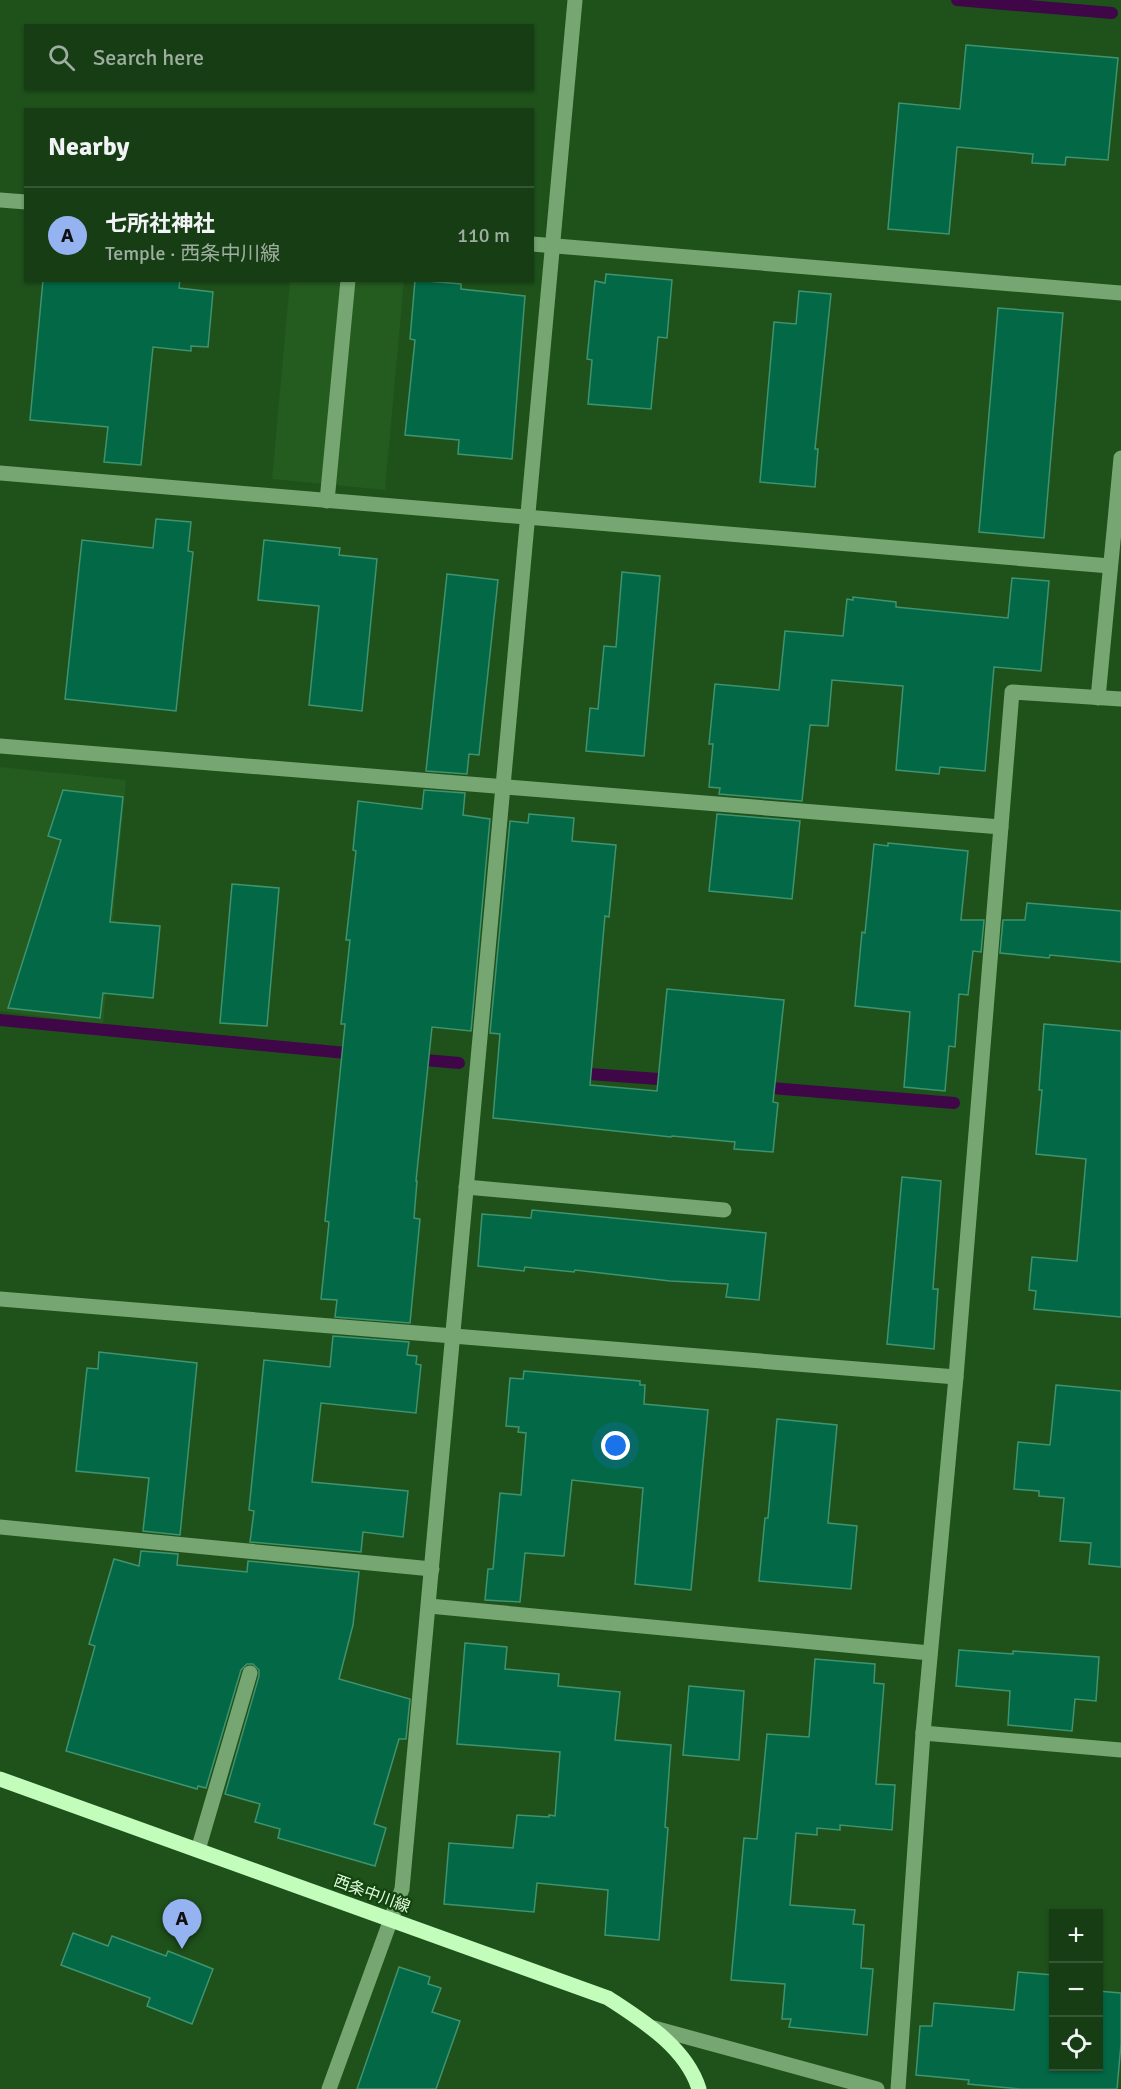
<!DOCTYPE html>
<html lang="en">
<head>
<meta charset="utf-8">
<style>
  body { margin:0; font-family:Signika,"Noto Sans JP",sans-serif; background:#20441d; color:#f1f3f6 }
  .controls { position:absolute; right:18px; bottom:18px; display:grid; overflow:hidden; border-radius:0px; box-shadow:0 2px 4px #0004 }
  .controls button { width:54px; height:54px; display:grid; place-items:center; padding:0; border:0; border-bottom:2px solid #365634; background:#173d14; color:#f1f3f6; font:30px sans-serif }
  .you { position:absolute; left:616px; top:1446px; width:21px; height:21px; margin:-15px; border:4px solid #fff; border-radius:50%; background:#1a73e8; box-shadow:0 0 0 9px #1a73e833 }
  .badge { display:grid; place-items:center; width:39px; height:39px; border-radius:50%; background:#95b2f1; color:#111; font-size:20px; font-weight:700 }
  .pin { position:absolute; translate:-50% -50px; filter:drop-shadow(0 2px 3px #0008) }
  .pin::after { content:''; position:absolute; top:32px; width:21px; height:18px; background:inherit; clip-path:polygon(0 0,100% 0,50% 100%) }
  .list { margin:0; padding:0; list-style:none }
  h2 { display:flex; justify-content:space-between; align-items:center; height:78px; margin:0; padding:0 24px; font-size:26px }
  h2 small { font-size:20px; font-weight:400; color:#9eaea0 }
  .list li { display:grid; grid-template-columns:39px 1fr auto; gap:18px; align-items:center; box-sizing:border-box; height:96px; padding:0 24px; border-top:2px solid #365634 }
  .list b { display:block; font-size:22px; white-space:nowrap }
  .list p { margin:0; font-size:20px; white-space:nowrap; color:#9eaea0 }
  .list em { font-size:20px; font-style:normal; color:#9eaea0 }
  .icon { flex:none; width:33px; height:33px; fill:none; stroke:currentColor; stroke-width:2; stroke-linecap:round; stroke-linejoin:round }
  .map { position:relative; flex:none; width:1121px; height:2089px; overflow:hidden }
  .search { position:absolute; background:#173d14; box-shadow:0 2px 4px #0004; left:24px; top:24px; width:510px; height:66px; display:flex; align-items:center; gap:15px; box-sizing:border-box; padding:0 21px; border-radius:0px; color:#9eaea0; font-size:22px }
  .panel { position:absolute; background:#173d14; box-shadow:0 2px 4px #0004; left:24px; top:108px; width:510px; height:174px; border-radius:0px }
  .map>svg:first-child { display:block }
  .built { fill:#245b1f }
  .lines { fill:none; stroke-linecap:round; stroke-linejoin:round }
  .stream { stroke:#3f0747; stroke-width:12 }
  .building { fill:#036846; stroke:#3f936e; stroke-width:1.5 }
  .minor { stroke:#76a671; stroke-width:15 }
  .major { stroke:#c2fdbb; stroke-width:15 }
  .labels { text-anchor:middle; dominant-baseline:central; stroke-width:4.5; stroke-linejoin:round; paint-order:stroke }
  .street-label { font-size:16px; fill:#e3fedf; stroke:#13450f }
</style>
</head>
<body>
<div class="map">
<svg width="1121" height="2089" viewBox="0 0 1121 2089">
  <rect width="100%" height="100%" fill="#1f511b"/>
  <g class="built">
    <path d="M290,281H404L385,490L272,479Z"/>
    <path d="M0,767L126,780L103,1025L0,1011Z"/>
  </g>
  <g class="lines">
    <g class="stream">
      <path d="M957,0L1112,13"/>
      <path d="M0,1020L357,1054"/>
      <path d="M413,1059L459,1063"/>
      <path d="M576,1073L672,1080"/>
      <path d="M758,1087L954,1103"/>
    </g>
  </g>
  <g class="building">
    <path d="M966,45L1118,58L1108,160L1066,157L1065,165L1032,163L1033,154L957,147L949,234L888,229L899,103L960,109Z"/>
    <path d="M606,274L672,280L667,338L658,337L651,409L588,404L592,360L587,359L595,281L605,283Z"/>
    <path d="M43,280H180L179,288L213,292L208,347L191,346V351L153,347L141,465L104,462L108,427L30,420Z"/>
    <path d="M415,280L461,284V289L525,296L512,459L458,454L459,440L405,435L415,340L410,339Z"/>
    <path d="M799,291L831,294L815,449H818L815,487L760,482L774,322L796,324Z"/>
    <path d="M998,308L1063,313L1044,538L979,532Z"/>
    <path d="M156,519L191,522L188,551L193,552L176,711L65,699L82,540L153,548Z"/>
    <path d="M264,540L340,548L339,555L377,559L362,711L309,705L319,606L258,600Z"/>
    <path d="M622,572L660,576L644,756L586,751L590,708L598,709L604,646L616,647Z"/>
    <path d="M447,574L498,580L479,755L469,754L467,774L426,771Z"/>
    <path d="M1012,578L1049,581L1041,671L994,667L985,771L940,767L939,774L896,770L903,686L832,680L828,726L810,725L802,801L719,794L720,788L709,787L713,744H709L715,684L779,690L785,631L843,636L847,599L853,600V597L896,602V607L1008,618Z"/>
    <path d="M63,790L123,797L110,922L160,926L153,998L103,993L100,1018L8,1008L61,840L48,836Z"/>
    <path d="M424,790L465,793L463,815L490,819L471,1031L432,1027L416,1181H417L414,1218L420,1219L410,1323L335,1317L337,1300L321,1299L329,1222L325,1221L345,1024H341L350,940H346L356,851L353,850L358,801L422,809Z"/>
    <path d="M529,814L574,818L572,841L616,845L609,917L605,916L590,1085L657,1091L667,989L784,1000L773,1102L778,1103L773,1152L734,1149L735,1142L672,1136L671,1137L493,1118L500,1034L490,1033L510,821L528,823Z"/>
    <path d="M717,814L800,821L792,899L709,891Z"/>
    <path d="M888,843L968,851L961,920H984L981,952L973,951L968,995L959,994L955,1047L949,1046L945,1091L904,1087L910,1012L855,1006L862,932L865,933L874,844L888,846Z"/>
    <path d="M232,884L279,888L267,1026L220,1023Z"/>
    <path d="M1027,903L1121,911V962L1050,955L1049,958L1000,953L1003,920H1025Z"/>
    <path d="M1044,1024L1121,1031V1317L1034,1309L1036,1291L1029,1290L1032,1257L1077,1261L1086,1159L1036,1154L1042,1090H1039Z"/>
    <path d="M902,1177L941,1181L933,1289H938L934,1349L887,1344Z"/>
    <path d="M532,1210L766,1233L759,1300L726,1297L728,1284L670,1281L575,1270L574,1272L525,1267L524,1271L478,1266L482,1214L531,1218Z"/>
    <path d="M333,1336L409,1342L407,1355L417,1356L416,1364L421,1365L416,1413L321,1403L312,1482L408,1491L403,1537L363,1532L361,1552L250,1542L254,1511L249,1510L264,1360L330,1367Z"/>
    <path d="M99,1352L197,1363L180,1535L143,1531L149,1478L76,1471L87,1368L98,1369Z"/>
    <path d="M524,1371L640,1381V1385H645L644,1404L708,1410L691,1590L635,1584L643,1488L572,1480L564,1556L525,1553L520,1602L485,1600L488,1569H493L500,1493L521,1495L526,1433L518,1432L519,1427L506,1426L510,1378L523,1379Z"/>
    <path d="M1056,1385L1121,1391V1567L1089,1564L1091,1543L1060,1541L1064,1498L1039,1496V1491L1014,1489L1018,1442L1050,1445Z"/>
    <path d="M777,1419L837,1425L828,1523L857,1526L851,1589L759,1581L765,1518H768Z"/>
    <path d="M141,1551L178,1554L177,1565L247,1572L248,1561L359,1572L353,1625L339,1679L410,1699L406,1739H399L374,1824L386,1828L375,1866L278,1838L280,1829L255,1822L260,1804L225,1794L259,1676V1670L253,1664H247L241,1670L206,1788L198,1786L197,1789L66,1751L95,1646L89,1644L114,1559L139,1566Z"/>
    <path d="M465,1643L507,1647L505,1669L559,1674L558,1686L620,1692L615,1740L671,1745L665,1827L668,1828L659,1940L605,1935L608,1890L537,1883L534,1912L444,1904L449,1843L513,1848L517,1815L549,1817V1815L555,1816L560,1752L457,1744Z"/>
    <path d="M959,1650L1013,1654V1651L1099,1657L1096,1701L1075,1699L1072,1731L1008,1725L1010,1691L956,1686Z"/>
    <path d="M815,1659L875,1664L874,1683L884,1684L876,1784L895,1785L892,1830L840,1825V1830L817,1828V1835L796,1833L790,1905L855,1910L853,1924L864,1925L861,1968L873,1969L867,2035L789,2027L791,2019H782L785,1984L731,1980L744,1838L757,1839L767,1734L809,1737Z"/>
    <path d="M689,1686L744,1691L739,1760L683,1755Z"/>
    <path d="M73,1933L108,1946L112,1936L166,1956L168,1951L213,1969L192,2024L147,2006L150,1998L61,1965Z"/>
    <path d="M399,1967L430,1977L428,1984L441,1988L432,2012L460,2021L436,2089H357Z"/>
    <path d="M1018,1972L1053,1975V2067H1098V1991L1121,1993V2044L1117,2089H1020L968,2084L969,2080L916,2075L920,2026H932L934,2003L1014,2010Z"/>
  </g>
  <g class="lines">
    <g class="minor">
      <path d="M0,200L26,202"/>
      <path d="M532,244L1121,293"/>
      <path d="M0,473L1110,566"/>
      <path d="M327,501L348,280"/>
      <path d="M1098,698L1121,458"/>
      <path d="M0,746L1001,827"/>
      <path d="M466,1187L724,1210"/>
      <path d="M0,1299L956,1377"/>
      <path d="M0,1527L432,1569"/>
      <path d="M429,1606L930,1653"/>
      <path d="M923,1733L1121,1750"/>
      <path d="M198,1850L250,1673"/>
      <path d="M654,2028L877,2089"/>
      <path d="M329,2089L402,1889L575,0"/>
      <path d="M898,2089L923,1733L956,1377L1012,692L1121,699"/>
    </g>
    <path class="major" d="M0,1779L608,1998C643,2021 686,2047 699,2089"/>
  </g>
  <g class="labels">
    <g class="street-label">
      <text transform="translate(372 1894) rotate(20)">西条中川線</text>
    </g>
  </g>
</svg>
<div class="controls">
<button>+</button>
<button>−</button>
<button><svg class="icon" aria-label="locate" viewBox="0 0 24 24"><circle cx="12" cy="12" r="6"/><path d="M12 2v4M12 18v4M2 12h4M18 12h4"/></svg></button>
</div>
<div class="you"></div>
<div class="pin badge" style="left:182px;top:1949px">A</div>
<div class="search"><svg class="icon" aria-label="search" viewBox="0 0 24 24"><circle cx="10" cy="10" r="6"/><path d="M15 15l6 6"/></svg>Search here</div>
<section class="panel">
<h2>Nearby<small></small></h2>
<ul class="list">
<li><span class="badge">A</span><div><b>七所社神社</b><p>Temple · 西条中川線</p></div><em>110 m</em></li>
</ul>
</section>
</div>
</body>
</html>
